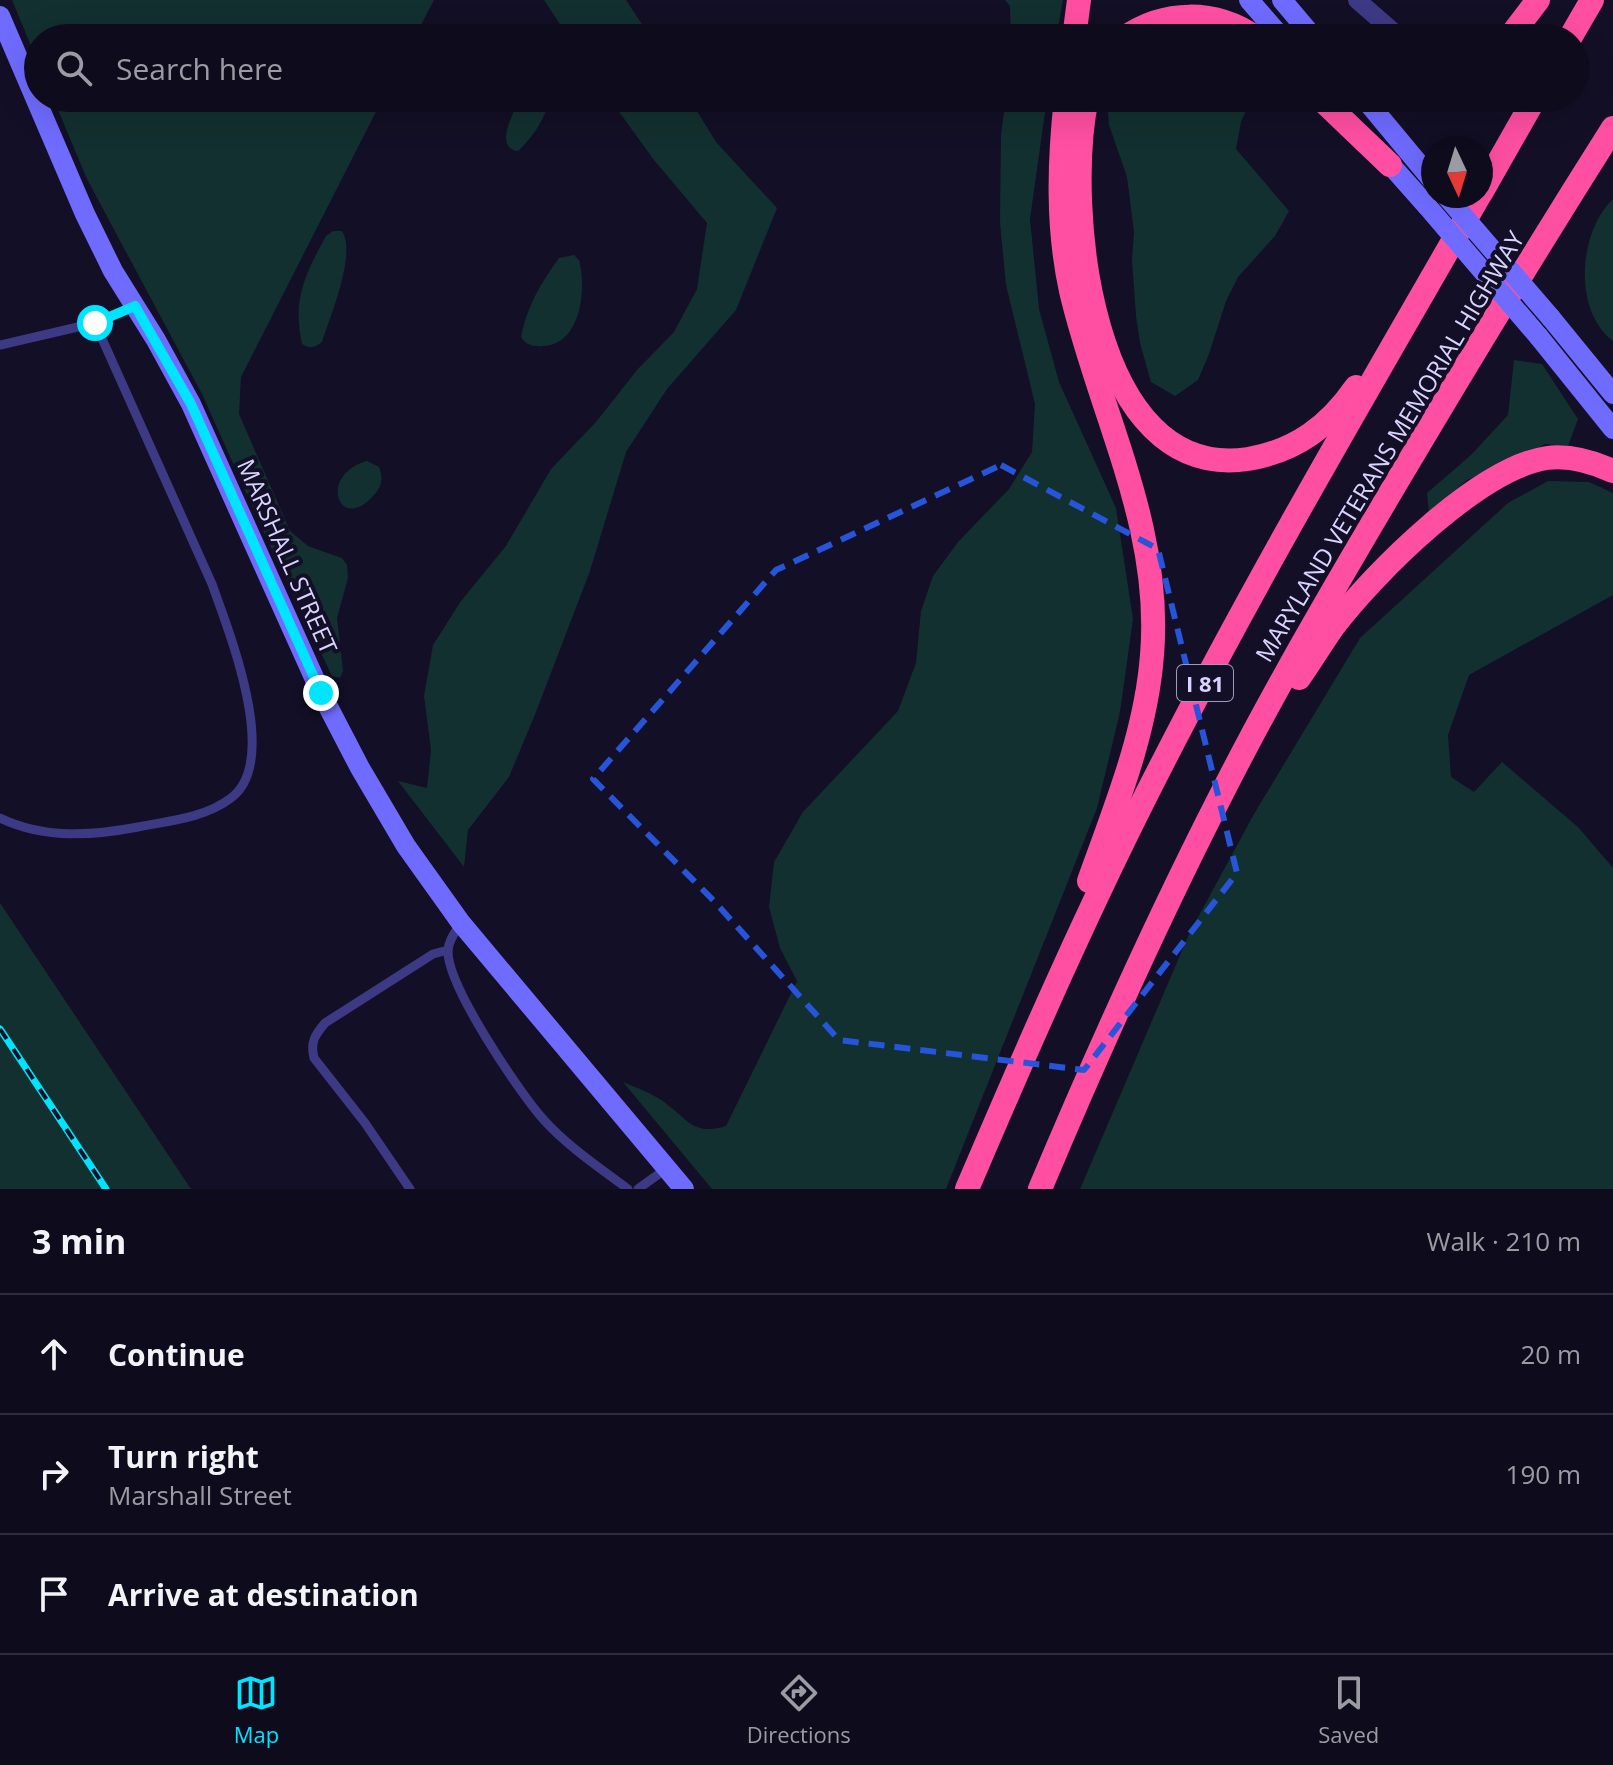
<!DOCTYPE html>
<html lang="en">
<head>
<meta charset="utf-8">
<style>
  body { margin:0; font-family:"Open Sans",sans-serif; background:#171425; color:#f1f3f6 }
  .compass { position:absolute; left:1421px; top:136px; width:72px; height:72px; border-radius:50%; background:#0e0b1c; box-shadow:0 8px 32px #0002; rotate:176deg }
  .stop { position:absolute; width:24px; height:24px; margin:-18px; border:6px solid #00e5ff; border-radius:50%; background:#fff }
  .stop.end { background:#00e5ff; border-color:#fff; box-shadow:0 2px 8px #0008 }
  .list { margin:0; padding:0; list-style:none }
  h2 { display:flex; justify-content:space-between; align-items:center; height:104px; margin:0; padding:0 32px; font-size:34px }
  h2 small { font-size:26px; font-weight:400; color:#9b9ba3 }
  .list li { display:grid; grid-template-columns:52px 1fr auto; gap:24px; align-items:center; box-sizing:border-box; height:120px; padding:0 32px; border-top:2px solid #2e2b3b }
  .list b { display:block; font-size:30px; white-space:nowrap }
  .list p { margin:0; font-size:26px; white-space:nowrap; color:#9b9ba3 }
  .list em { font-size:26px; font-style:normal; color:#9b9ba3 }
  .icon { flex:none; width:44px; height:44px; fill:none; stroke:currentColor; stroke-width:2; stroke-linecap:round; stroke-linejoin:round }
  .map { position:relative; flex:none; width:1613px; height:1189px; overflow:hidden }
  .search { position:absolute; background:#0e0b1c; box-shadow:0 8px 32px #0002; left:24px; right:24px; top:24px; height:88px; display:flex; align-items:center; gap:20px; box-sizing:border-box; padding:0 28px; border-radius:44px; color:#9b9ba3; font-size:30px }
  .sheet { height:464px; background:#0e0b1c }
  nav { display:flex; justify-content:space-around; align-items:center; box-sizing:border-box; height:112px; border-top:2px solid #2e2b3b; background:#0e0b1c; font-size:22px; color:#9b9ba3 }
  nav a { display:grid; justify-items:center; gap:4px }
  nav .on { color:#00e5ff }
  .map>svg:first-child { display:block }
  .green { fill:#12302f }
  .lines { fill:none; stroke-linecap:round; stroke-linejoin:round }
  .service { stroke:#3d3a85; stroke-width:9 }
  .minor { stroke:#3d3a85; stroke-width:18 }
  .secondary { stroke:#6f6bff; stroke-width:20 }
  .motorway { stroke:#ff4fa3; stroke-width:24 }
  .rail-casing { stroke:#00e5ff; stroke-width:7 }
  .rail { stroke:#130f26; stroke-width:4; stroke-dasharray:12; stroke-linecap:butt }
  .secondary-bridge { stroke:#6f6bff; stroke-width:20 }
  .route { stroke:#00e5ff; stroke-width:10 }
  .marked { fill:none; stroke:#2655da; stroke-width:6; stroke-dasharray:16 10; stroke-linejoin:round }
  .labels { text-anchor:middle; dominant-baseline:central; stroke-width:8; stroke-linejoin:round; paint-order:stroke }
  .shield { fill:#130f26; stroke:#9e99be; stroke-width:2 }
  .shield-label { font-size:22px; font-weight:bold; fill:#d9d4ff }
  .street-label { font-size:24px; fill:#d9d4ff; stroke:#130f26 }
</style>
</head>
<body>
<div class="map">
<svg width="1613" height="1189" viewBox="0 0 1613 1189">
  <rect width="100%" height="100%" fill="#130f26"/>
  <g class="green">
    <path d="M12,0H434L414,38H38V63Z"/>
    <path d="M544,0H626L651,38H569Z"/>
    <path d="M1005,0H1063L1056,38H1011L1010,6Z"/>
    <path d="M53,98H383L241,377L239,414L290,531L308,546L342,558L347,565L348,578L337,618L343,671L340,678L332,676L266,537L202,394L87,179Z"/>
    <path d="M520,98H549C547,117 532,138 518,151C493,148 514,112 520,98Z"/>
    <path d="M609,98H689L716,142L777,208L736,310L667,389L626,452L590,571L536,712L509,777L468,830L464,867L398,781L427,788L431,750L424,696L433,645L461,601L506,546L551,469L596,422L637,370L674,332L697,289L707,223L654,160Z"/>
    <path d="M1006,98H1047L1030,219L1039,309L1059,382L1116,508L1133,619L1120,712L1097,808L946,1189H712L623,1082C637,1088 652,1093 664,1102C689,1120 693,1136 726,1126L797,981L780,948L769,907L774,862L803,812L898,711L916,663L921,611L933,576L958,542L1009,489L1032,452L1035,404L1006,285L1000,223L1001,134Z"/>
    <path d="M1107,98H1252L1241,122L1236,149L1289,211L1275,236L1238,277L1226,301L1209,354L1198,380L1175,396L1151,382L1140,343L1136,316L1132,260L1134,232L1127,177L1109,125Z"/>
    <path d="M1613,199V341C1573,311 1578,232 1613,199Z"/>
    <path d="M333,231H342C357,253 330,317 322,342C314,348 310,349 302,344C292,299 305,275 326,236Z"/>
    <path d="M574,255L579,260C587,289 581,345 543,346C533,347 526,345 521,337C527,306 541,283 559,258Z"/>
    <path d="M1514,360L1542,364L1578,419L1568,446L1545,444L1520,459L1467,480L1429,513L1427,493L1471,455L1508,415Z"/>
    <path d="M367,461L379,467C384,478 381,488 373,496C339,534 317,475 367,461Z"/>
    <path d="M1548,481L1589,482L1613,493V595L1469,675L1448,735L1451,777L1474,792L1502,762L1579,828L1613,868V1189H1080L1190,932L1254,814L1360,638L1508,503Z"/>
    <path d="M0,903L191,1189H0Z"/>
  </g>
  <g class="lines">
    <g class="service">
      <path d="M0,345L95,323L135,306"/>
      <path d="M0,818C44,839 91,836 138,827C168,821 205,818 231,798C281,761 229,632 212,584L95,323"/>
      <path d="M461,923C456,931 449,939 448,950C446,984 519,1092 543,1119C567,1146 600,1168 628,1189"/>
      <path d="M410,1189L365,1123L314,1058C310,1042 315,1035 325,1023L433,954L448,950"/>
      <path d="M638,1189L667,1168"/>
    </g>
    <path class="minor" d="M1357,0L1396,34"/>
    <g class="secondary">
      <path d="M1249,0L1282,38"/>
      <path d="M1282,0L1314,38"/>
      <path d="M0,16L85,214L113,271L156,340L191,404L321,693L360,768L406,846L461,923L684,1189"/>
      <path d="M1364,98L1433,181"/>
      <path d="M1380,153L1427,206"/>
      <path d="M1551,318L1613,394"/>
      <path d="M1539,337L1613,429"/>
    </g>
    <g class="motorway">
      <path d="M1074,38L1079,0"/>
      <path d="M1124,38C1164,10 1215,9 1256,38"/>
      <path d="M1509,38L1538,0"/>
      <path d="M1570,38L1592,0"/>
      <path d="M1066,98C1059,162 1057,227 1071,291C1099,412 1163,526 1152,655C1146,734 1115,808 1089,881"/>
      <path d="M1087,98C1064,204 1089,483 1248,459C1296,451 1329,426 1356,387"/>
      <path d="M1320,98L1390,165"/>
      <path d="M1481,193L1535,98"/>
      <path d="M1299,678C1311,661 1321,644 1333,627C1374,573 1479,468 1547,458C1570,455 1593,462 1613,471"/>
      <path d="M967,1189C1028,1046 1090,904 1161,766C1260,572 1371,384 1479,196"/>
      <path d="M1040,1189C1095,1058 1153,929 1217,803C1271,696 1331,593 1392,490C1464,368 1537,248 1613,128"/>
    </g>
    <defs>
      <path id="rail" d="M0,1029L106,1189"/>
    </defs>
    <use href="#rail" class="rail-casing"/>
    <use href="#rail" class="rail"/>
    <g class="secondary-bridge">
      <path d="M1446,196L1551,318"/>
      <path d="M1427,206L1539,337"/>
    </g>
  </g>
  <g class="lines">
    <path class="route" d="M95,323L135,306L191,404L321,693"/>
  </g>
  <path class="marked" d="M1001,465L1158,549L1237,873L1084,1070L839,1040L714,901L593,779L776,570Z"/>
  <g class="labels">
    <rect class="shield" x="1177" y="665" width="56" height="36" rx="6"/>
    <g class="shield-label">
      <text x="1205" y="683">I 81</text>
    </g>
    <g class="street-label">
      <text transform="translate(1389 446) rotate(-59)">MARYLAND VETERANS MEMORIAL HIGHWAY</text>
      <text transform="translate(288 556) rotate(66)">MARSHALL STREET</text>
    </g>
  </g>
</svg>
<svg class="compass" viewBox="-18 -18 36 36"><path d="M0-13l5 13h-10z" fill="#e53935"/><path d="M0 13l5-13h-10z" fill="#9b9ba3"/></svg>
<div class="stop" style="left:95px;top:323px"></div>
<div class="stop end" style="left:321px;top:693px"></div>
<div class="search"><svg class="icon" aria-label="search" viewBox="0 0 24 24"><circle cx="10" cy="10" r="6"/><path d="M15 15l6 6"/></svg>Search here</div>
</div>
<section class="sheet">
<h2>3 min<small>Walk · 210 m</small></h2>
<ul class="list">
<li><svg class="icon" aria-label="ahead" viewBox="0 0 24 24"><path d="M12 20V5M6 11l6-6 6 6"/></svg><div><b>Continue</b></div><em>20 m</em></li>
<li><svg class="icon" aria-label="right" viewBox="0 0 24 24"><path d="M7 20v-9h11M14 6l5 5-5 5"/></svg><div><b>Turn right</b><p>Marshall Street</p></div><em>190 m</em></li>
<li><svg class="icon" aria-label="arrive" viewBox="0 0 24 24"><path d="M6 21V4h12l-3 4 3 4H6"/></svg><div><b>Arrive at destination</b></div></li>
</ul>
</section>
<nav>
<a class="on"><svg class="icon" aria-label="map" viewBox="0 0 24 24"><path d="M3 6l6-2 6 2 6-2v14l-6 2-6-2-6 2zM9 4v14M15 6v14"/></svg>Map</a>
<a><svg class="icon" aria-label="directions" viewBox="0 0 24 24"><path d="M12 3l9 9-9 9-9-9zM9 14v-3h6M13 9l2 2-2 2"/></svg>Directions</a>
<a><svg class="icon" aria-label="saved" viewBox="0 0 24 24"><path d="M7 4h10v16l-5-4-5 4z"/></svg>Saved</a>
</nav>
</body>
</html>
